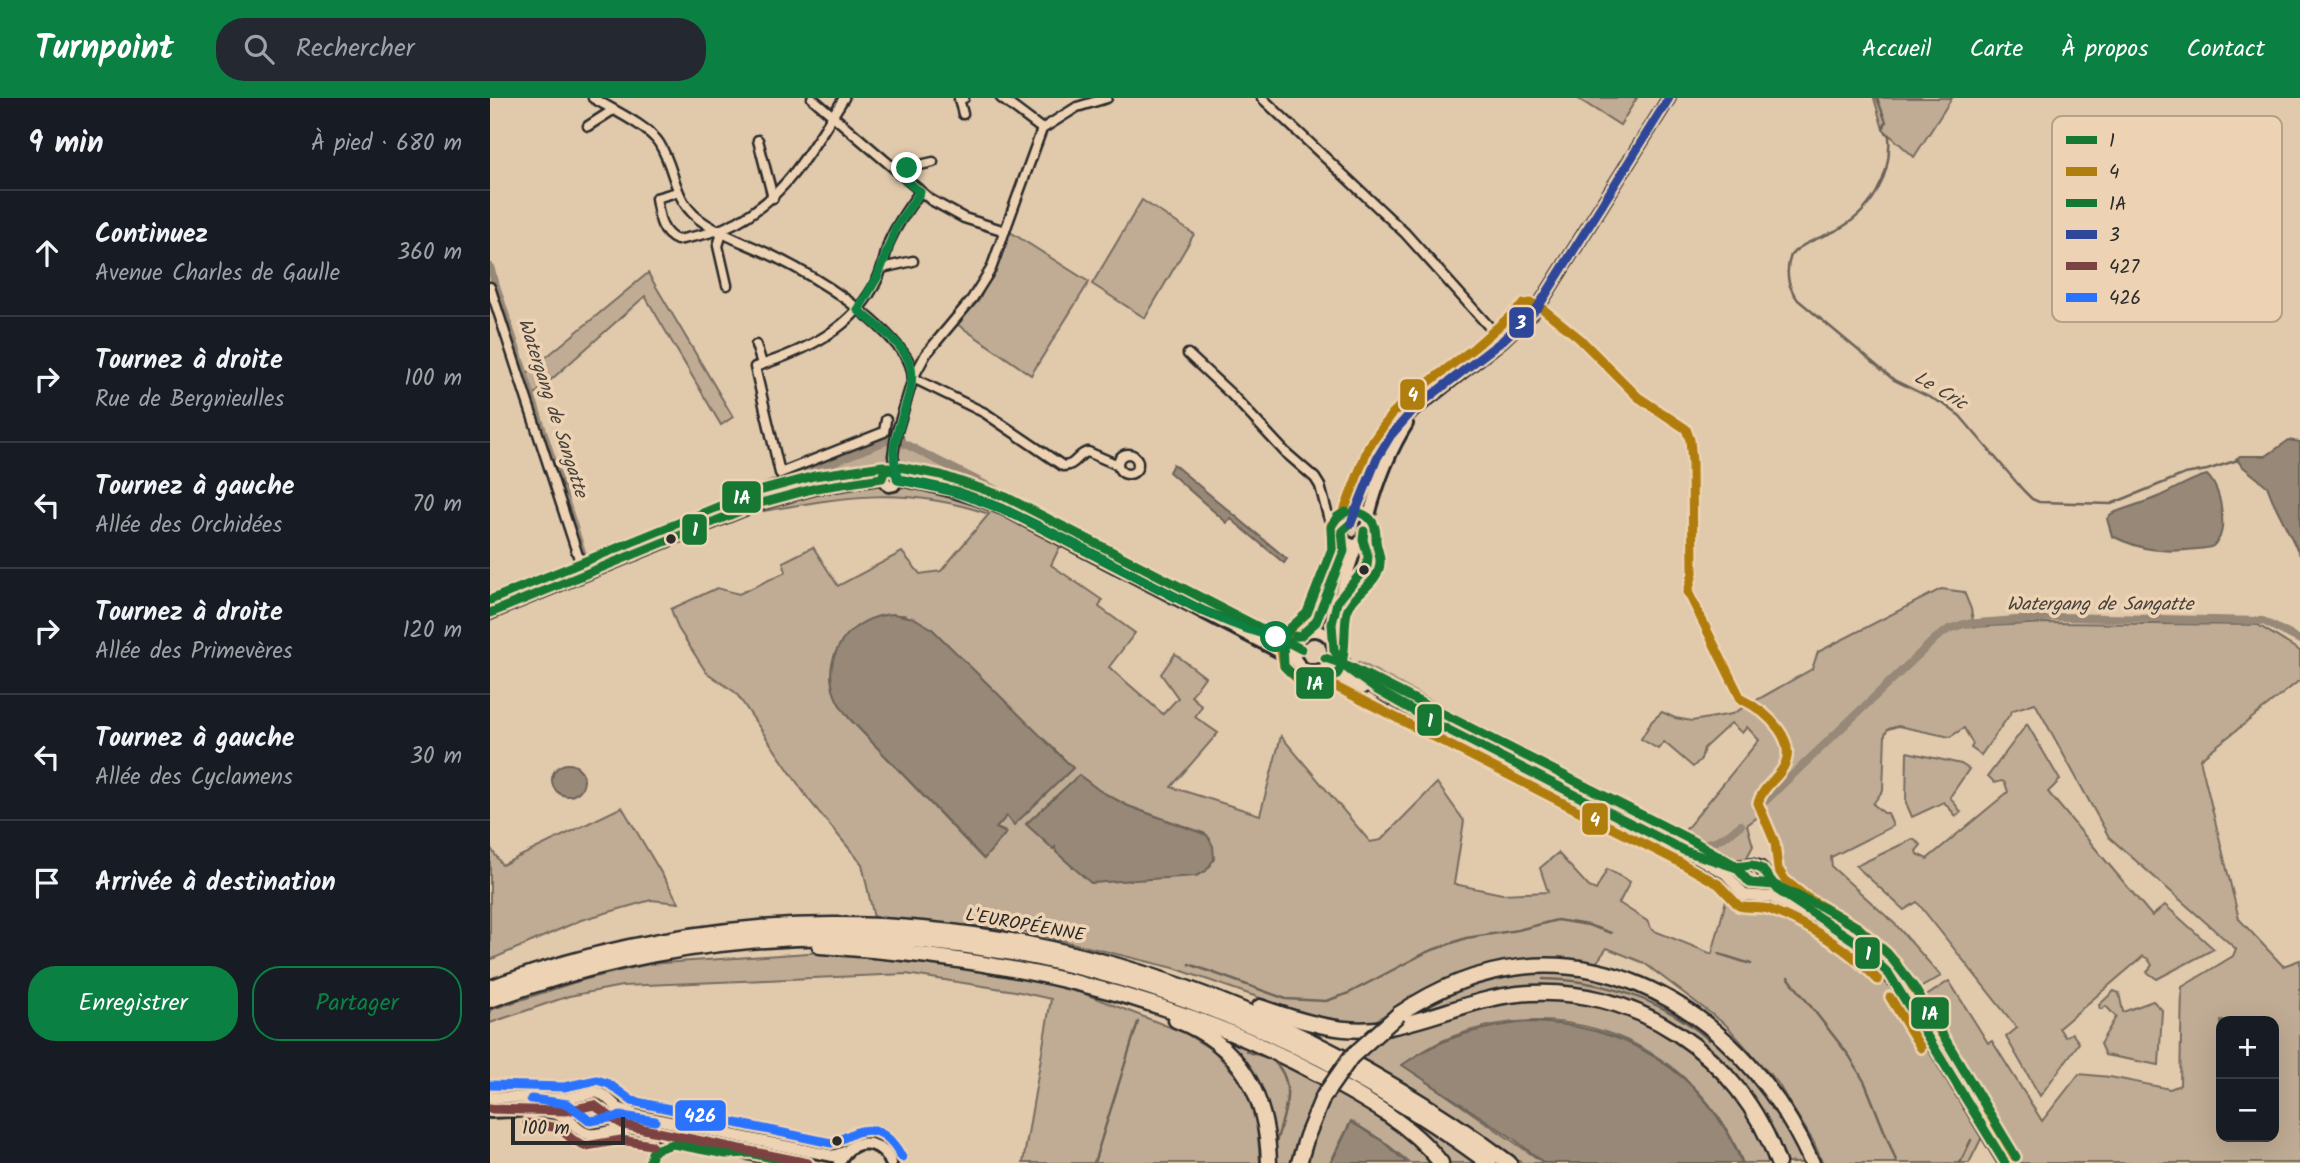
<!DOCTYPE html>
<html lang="fr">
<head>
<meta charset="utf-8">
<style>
  body { margin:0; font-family:Kalam,sans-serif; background:#242831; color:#f1f3f6 }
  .controls { position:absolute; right:21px; bottom:21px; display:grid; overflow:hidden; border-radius:14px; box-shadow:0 7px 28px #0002 }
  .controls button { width:63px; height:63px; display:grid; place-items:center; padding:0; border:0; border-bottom:2px solid #363941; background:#171b24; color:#f1f3f6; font:35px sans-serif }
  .scale { position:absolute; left:21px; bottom:18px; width:114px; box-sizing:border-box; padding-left:7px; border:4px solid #2b2b2b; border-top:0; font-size:19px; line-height:24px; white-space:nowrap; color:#2b2b2b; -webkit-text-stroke:5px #edd3b4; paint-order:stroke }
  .stop { position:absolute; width:21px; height:21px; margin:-16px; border:5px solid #0b8043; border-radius:50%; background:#fff }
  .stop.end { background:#0b8043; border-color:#fff; box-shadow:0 2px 7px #0008 }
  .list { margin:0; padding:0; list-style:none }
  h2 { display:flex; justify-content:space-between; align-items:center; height:91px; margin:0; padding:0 28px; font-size:30px }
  h2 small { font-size:23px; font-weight:400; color:#9ea1a6 }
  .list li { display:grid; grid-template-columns:46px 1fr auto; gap:21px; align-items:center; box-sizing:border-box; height:126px; padding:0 28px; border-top:2px solid #363941 }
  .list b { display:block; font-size:26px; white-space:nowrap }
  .list p { margin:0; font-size:23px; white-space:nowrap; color:#9ea1a6 }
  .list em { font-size:23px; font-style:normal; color:#9ea1a6 }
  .actions { display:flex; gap:14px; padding:21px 28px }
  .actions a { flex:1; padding:16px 0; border:2px solid #0b8043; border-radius:28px; text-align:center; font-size:24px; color:#0b8043 }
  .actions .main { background:#0b8043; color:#fff }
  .icon { flex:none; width:38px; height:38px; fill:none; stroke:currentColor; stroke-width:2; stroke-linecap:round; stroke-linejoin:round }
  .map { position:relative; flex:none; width:1810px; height:1065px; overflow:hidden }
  header { display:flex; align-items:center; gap:42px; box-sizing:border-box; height:98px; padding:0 35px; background:#0b8043; color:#fff }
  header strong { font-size:33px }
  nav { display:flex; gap:38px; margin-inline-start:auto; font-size:24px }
  .search { width:490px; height:63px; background:#242831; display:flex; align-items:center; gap:18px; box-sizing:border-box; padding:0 24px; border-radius:28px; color:#9ea1a6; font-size:26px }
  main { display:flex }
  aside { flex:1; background:#171b24 }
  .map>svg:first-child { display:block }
  .green { fill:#c0ac94; stroke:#766c60; stroke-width:2; fill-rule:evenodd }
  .water { fill:#978877; stroke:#6c6359; stroke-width:2 }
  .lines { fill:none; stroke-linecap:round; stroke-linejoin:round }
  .stream { stroke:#6c6359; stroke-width:2.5 }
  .canal { stroke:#978877; stroke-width:8 }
  .street-casing { stroke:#2b2b2b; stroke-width:13 }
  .secondary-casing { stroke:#2b2b2b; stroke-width:16 }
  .highway-casing { stroke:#2b2b2b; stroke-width:19 }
  .street { stroke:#edd3b4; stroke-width:8 }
  .secondary { stroke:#edd3b4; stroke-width:10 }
  .highway { stroke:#edd3b4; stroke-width:14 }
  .highway-bridge-casing { stroke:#2b2b2b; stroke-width:19; stroke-linecap:butt }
  .highway-bridge { stroke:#edd3b4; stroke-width:14 }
  .bus-1-casing { stroke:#edd3b4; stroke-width:14 }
  .bus-2-casing { stroke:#edd3b4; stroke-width:14 }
  .bus-3-casing { stroke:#edd3b4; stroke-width:14 }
  .bus-4-casing { stroke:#edd3b4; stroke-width:14 }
  .bus-5-casing { stroke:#edd3b4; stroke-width:14 }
  .bus-6-casing { stroke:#edd3b4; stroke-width:14 }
  .bus-1 { stroke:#177833; stroke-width:9 }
  .bus-2 { stroke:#b07d0f; stroke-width:9 }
  .bus-3 { stroke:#177833; stroke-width:9 }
  .bus-4 { stroke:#2e4799; stroke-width:9 }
  .bus-5 { stroke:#7b4343; stroke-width:9 }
  .bus-6 { stroke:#2b73ff; stroke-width:9 }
  .route { stroke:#0b8043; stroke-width:9 }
  .bus-dot { fill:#2b2b2b; stroke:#edd3b4; stroke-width:2.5 }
  .labels { text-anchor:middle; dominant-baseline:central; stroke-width:7; stroke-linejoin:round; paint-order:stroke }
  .street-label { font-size:18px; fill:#2b2b2b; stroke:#edd3b4 }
  .water-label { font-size:19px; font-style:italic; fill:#46423e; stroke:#edd3b4 }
  .key { fill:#edd3b4; stroke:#b3a18b; stroke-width:2 }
  .key-label { font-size:19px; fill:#2b2b2b }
  .line-badge { stroke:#edd3b4; stroke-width:2.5 }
  .badge-label { font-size:19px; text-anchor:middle; font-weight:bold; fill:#fff }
</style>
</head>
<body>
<header>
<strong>Turnpoint</strong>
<div class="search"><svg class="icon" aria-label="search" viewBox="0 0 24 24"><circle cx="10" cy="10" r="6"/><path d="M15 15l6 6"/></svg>Rechercher</div>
<nav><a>Accueil</a><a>Carte</a><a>À propos</a><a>Contact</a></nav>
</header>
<main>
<aside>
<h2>9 min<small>À pied · 680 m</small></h2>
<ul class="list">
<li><svg class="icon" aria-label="ahead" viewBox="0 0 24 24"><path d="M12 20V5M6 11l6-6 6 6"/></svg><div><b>Continuez</b><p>Avenue Charles de Gaulle</p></div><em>360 m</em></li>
<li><svg class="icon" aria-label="right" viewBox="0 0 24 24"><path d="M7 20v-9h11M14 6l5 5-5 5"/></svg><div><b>Tournez à droite</b><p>Rue de Bergnieulles</p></div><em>100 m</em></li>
<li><svg class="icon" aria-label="left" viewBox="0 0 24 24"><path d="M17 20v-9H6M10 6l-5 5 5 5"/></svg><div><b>Tournez à gauche</b><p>Allée des Orchidées</p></div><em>70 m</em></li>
<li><svg class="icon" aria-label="right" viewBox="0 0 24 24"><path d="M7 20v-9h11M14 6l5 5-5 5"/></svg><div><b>Tournez à droite</b><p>Allée des Primevères</p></div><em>120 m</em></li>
<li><svg class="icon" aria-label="left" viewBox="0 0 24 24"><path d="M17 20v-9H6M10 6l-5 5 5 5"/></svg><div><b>Tournez à gauche</b><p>Allée des Cyclamens</p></div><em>30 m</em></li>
<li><svg class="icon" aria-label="arrive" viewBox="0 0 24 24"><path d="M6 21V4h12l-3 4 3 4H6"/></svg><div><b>Arrivée à destination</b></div></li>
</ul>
<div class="actions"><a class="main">Enregistrer</a><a>Partager</a></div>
</aside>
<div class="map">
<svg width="1810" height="1065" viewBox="0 0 1810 1065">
  <rect width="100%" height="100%" fill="#e1c9ac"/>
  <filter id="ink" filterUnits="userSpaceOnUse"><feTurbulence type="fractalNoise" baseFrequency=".0143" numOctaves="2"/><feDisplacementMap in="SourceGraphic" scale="14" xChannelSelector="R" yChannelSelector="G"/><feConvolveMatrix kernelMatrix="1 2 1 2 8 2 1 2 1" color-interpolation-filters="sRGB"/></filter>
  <g filter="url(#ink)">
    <g class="green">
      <path d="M1087,0H1147L1130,27Z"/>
      <path d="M1384,0H1462L1424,59L1393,31Z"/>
      <path d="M652,102L704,136L655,220L602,186Z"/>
      <path d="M517,132L599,184L541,277L467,226L490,201Z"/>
      <path d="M158,175L243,319L231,327L155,198L44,297L37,275Z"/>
      <path d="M398,337L413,338L414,348L537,411L576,436L561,467L612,502L609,509L645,535L619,569L673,616L688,600L671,576L685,556L715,579L701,598L712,608L705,619L728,635L681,689L770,717L791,638L880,744L891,742L947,685L974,723L964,786L1012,796L1058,794L1050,770L1068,755L1099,789L1106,792L1117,771L1140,784L1129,805L1157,823L1162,832L1222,856L1240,787L1244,796L1251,802L1261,804L1274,801L1338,831L1367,851L1386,869L1408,898L1493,1037L1479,1065H1333L1323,1043L1287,984L1236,927L1154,865L1117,850L1106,865L1085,861L1045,860L1010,864L976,874L934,892L882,925L845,926L684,870L528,832L384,820L372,766L319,702L246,595L216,574L188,530L181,511L227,490L249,496L296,474L293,464L323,449L348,488L412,454L430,476L451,473L499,416C417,388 356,398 274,413L271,387ZM396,517H414L441,530L583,670L524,726L517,717L506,730L514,733L493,761L359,620C354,613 348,606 345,597C331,558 359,524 396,517ZM589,677L610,693L638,708L714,735L720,741L721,767L713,775L601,785L566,754L567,750L565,749L563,750L536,726Z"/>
      <path d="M1451,491L1474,494L1481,511L1484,529L1556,525L1768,527L1810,553V582L1710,661L1749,821L1793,868L1810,862V1065H1524L1426,905L1459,883L1498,945L1502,943L1552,1023L1589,976L1620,979L1680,991L1690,987L1692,889L1743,858L1746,851L1619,739L1545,605L1523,612L1491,657L1481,650L1483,646L1474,630L1460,639L1408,628L1398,631L1395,636L1393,692L1383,706L1394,715H1398L1403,728L1341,759L1342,769L1406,827L1451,878L1423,894L1393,849L1370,831L1294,783L1287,773L1281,739L1272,716L1257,727L1263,748L1256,761C1232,767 1209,751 1188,741L1269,642L1257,629L1252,635L1241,625L1214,650L1211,661L1203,669L1174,644L1168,651L1151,641L1162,623L1172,614L1185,620L1202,623L1242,616L1322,571L1328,554ZM1731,923H1784V1039H1731Z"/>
      <path d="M1537,626L1570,682L1558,694L1662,818L1675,807L1724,851L1667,881L1657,874L1662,867L1658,861L1653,858L1650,861L1569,930L1575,939L1582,935L1589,945L1550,998L1516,939L1527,930L1427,804L1414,812L1366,768L1423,741L1431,747L1426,753L1427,756L1437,761L1518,694L1515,685L1512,683L1505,685L1498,678Z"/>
      <path d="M1417,654L1471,666L1479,671L1460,699L1471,714L1466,718L1454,704L1422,719L1416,705Z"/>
      <path d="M132,709L189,805L161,802L91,822L0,862V749L12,767Z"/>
      <path d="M333,854L462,865L531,879L590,894L695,935L725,954L748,980L766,1012L770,1065H533L561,901L525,893L416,876L132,888L79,898L0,925V912L89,883L158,866Z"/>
      <path d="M1051,872L1117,880L1201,918L1270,986L1317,1065H1293L1285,1045L1196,935L1066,890L921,919C943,885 1012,879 1051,872Z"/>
      <path d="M1624,893L1629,895L1633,914L1663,903L1672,912L1669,967L1615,957L1610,946L1626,919L1616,908L1612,911H1610L1609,907Z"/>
      <path d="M1067,901C1082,904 1099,905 1114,909C1187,928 1260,992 1279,1065H1253C1207,949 1080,894 964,938C945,945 929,956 913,967L1054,1065H1032L924,990L869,959L893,934L1022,902Z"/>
      <path d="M735,936L836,984L812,1032L802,1065H783L782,1038L732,942Z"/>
      <path d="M861,983L930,1025L985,1065H956L858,987Z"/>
      <path d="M844,992L906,1030L941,1065H920L893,1043L861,1023L840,1065H814L831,1017Z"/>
      <circle cx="102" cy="1015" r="16"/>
    </g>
    <g class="water">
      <path d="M1799,342L1810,344V457L1783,403L1777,388L1752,368L1746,361L1750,358H1776Z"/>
      <path d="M683,366L797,461L794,465L741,421L737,425L679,374Z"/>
      <path d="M1717,377C1728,388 1731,403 1732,418C1733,428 1732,441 1723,448C1718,451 1713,450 1707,451C1674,455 1653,453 1622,438L1617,421L1621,416C1637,409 1654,405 1670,398C1686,391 1700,381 1717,377Z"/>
      <path d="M403,516L424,520L441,530L583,670L524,727L517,718L506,730L516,735L494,761L359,620C354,613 348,606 345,597C330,556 362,518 403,516Z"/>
      <circle cx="78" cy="682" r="16"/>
      <path d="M589,677L610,693L638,708L717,737L723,748L724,761L716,773L706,778L601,785L566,754L565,749L563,751L536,726Z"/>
      <path d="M1037,924C1134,925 1215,973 1252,1065H1054L1024,1041L912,967C951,939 990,929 1037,924Z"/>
      <path d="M861,1024L892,1043L917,1065H841Z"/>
    </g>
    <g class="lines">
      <g class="stream">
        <path d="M1387,0L1396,24L1393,31L1399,38C1402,79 1381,115 1345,133C1330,140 1312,145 1301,157C1295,173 1297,188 1308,202L1404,282L1455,307L1470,318L1533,392L1542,401L1549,404L1621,406L1695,376L1717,372L1748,362"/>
        <path d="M1229,856L1261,866"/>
        <path d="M699,866L796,901L836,903L859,895L937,854L976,840L1028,832L1067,822L1098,827L1121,835"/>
        <path d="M1298,879L1360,959L1375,985L1407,1065"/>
        <path d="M1053,881C1113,882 1174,902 1219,942"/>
        <path d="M756,953C763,957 775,957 782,962C809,984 793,1018 786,1045"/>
        <path d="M1303,1064V1065"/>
        <path d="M604,1065L648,924"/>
        <path d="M1470,1065L1481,1042"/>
      </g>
      <g class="canal">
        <path d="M0,169L94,460L99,464L206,418L396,343L415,346L554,416"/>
        <path d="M869,567L1006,641"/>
        <path d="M1268,710L1446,540L1459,531L1474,526L1566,519L1773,523L1810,542"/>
        <path d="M1210,746C1227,745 1238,737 1251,727"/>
      </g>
      <defs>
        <g id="street">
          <path d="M103,0C121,11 158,28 169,45C188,75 181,104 216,126C238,140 264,148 287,160C331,182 384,216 414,256C420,263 422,271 423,280L495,315L573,368C586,368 587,356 598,354L628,367"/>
          <path d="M322,0L441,102L474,120L515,133"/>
          <path d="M511,0L552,31"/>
          <path d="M772,0L915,135L1012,243"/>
          <path d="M473,16L469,1L474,0"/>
          <path d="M98,28L123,12"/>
          <path d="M268,42L283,100"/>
          <path d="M409,76L417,70L443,64"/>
          <path d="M187,94L166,100C169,117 170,135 187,142C202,139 219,136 234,130C294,105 321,51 354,0"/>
          <path d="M232,135L228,148L237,187"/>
          <path d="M392,170L423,163"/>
          <path d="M0,189L94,476"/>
          <path d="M266,247L272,266"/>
          <path d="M698,256L742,297L795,354L825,380L830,388L838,418L851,435"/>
          <path d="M396,322L394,334L290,375L265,269C314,253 365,231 388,180C393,169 395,156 399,144C407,126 418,110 430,94"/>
          <circle cx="638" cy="366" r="10"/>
          <path d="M407,375L403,358L406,337L423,280L436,256L482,201L501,171L552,31L587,9L617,0"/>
        </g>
        <g id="secondary">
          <path d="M392,380L399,388L404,387L408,381C444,387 478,396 512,410L805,562"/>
          <path d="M854,443L865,448L873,441C882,402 895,360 917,326"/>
          <path d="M0,515L267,406L326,390L392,380L394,374L399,372L406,374L408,381"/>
          <path d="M755,529L786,539L810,538"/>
          <circle cx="824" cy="553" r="20"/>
          <path d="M818,533L828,522L853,455L852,432L864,420L889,356L914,320L1012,243L1048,209L1179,0"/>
          <path d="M842,545L843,518L865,453L870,445"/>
          <path d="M844,552L861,574L900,600L945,625L1195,753L1236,776L1254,797L1281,799L1329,821"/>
          <path d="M831,572L846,576L873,590"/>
          <path d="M1218,761L1244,769L1262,767L1270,769L1285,790L1303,804"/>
          <path d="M1326,819L1372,848L1405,884L1515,1065"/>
          <path d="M0,999L75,1001L106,994L115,998L128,1010L146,1017L343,1058L355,1054"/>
          <path d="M0,1014C23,1013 50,1010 72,1018C83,1022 87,1034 99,1036C111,1038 127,1029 143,1031L304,1065"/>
          <path d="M349,1065C359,1039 391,1039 401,1065"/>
        </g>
        <g id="highway">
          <path d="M330,848C508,859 674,893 832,978C875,1001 921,1026 951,1065"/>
          <path d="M0,890C355,757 721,844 1019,1065"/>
          <path d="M0,902C348,773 705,850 999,1065"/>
          <path d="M770,909C810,923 852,937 895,930C941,922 982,901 1028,896C1143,884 1251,957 1288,1065"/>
          <path d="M909,916C1073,804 1248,900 1322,1065"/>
          <path d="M686,922C751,947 777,997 779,1065"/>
          <path d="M809,1065L817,1038L833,999"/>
        </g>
      </defs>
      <use href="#street" class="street-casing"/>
      <use href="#secondary" class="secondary-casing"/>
      <use href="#highway" class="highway-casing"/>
      <use href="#street" class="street"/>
      <use href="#secondary" class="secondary"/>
      <use href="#highway" class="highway"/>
      <defs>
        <path id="highway-bridge" d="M833,999L861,959L909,916"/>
      </defs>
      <use href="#highway-bridge" class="highway-bridge-casing"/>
      <use href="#highway-bridge" class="highway-bridge"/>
      <defs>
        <g id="bus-1">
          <path d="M408,381L466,393L512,410L713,513L786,539L810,538L826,524L854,453L852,433L861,425"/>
          <path d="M874,433L873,442L878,458L877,468L847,504L842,526L844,552L858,571L887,592L945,625L1195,753L1244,769L1262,767L1272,771L1289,793L1366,844L1399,876L1515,1065"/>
          <path d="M0,515L267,406L326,390L392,380L394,374L399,372L406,374L408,381"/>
          <path d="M159,1065L162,1055L167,1051L183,1046L236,1056L260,1055L304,1065"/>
        </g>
        <g id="bus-2">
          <path d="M1388,882C1360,852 1320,827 1281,812C1271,808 1259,811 1249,808L1228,786L1189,764L848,590L835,585L807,581L794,568L791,552L798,533L817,515L842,451L841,427L854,413L878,350L902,316L918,300L984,250L1034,206L1041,205L1048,207L1089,240L1148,299L1196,331L1200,342L1202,364L1203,475L1198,494L1251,601C1276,613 1312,644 1291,673C1283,684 1272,691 1268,705L1285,745L1288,771L1295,782L1316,799L1369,830L1395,853L1407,866"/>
          <path d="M1421,886L1452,937"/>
          <path d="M1400,899L1431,950"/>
          <path d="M1496,1010L1525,1059"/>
        </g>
        <g id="bus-3">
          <path d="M856,414L847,419L841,429L842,451L817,515L800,530L793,541L794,568C803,578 812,584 826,585C864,585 851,537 857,514C862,495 889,486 890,465C891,456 885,448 886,439C886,423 879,417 864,413"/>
          <path d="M0,502L262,395L324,378L393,368L401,371L409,369L451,377L516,399L811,551"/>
          <path d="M835,560L859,568L1201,742L1243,766L1260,785L1285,787L1334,810L1367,829L1398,856L1424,889L1526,1059"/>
        </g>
        <path id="bus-4" d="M861,425L887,360L901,337L925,310L1012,243L1048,209L1179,0"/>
        <g id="bus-5">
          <path d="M0,1011L76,1013L104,1007L122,1020L134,1027L318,1065"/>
          <path d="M37,1025L69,1030L83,1042L96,1048L131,1042L161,1047"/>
        </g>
        <g id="bus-6">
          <path d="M0,987L74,989L107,982L119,986L142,1003L341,1045C350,1043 358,1037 367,1034C389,1027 402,1041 412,1059"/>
          <path d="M41,1001L78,1006L100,1023L132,1018L165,1023"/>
        </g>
      </defs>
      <use href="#bus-1" class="bus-1-casing"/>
      <use href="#bus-2" class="bus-2-casing"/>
      <use href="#bus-3" class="bus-3-casing"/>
      <use href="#bus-4" class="bus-4-casing"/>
      <use href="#bus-5" class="bus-5-casing"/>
      <use href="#bus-6" class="bus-6-casing"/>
      <use href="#bus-1" class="bus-1"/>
      <use href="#bus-2" class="bus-2"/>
      <use href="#bus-3" class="bus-3"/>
      <use href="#bus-4" class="bus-4"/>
      <use href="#bus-5" class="bus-5"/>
      <use href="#bus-6" class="bus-6"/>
    </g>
  </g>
  <g class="lines" filter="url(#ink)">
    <path class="route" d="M417,70L409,76L430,94L406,129L388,178L368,212C385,226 412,244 420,266C428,286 407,326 404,350C403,361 406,371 408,382C502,395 581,445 663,487C702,508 743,530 786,539"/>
  </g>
  <g class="bus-dot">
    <circle cx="181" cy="441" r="6"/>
    <circle cx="874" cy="472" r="6"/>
    <circle cx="347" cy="1043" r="6"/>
  </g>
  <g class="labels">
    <g class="street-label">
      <text transform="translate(535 828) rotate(10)">L'EUROPÉENNE</text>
    </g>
    <g class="water-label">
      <text transform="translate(1450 293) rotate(31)">Le Cric</text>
      <text transform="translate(62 310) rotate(72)">Watergang de Sangatte</text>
      <text x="1610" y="507">Watergang de Sangatte</text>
    </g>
  </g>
  <rect x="1562" y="18" width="230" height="206" rx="10" class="key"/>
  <rect x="1576" y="38" width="31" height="8" fill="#177833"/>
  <rect x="1576" y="69" width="31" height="9" fill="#b07d0f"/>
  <rect x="1576" y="101" width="31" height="8" fill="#177833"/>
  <rect x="1576" y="132" width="31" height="9" fill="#2e4799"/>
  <rect x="1576" y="164" width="31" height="8" fill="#7b4343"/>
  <rect x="1576" y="195" width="31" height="9" fill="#2b73ff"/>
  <g class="key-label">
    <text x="1619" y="49">1</text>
    <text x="1619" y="80">4</text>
    <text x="1619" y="112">1A</text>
    <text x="1619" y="143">3</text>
    <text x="1619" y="175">427</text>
    <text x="1619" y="206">426</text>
  </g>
  <g class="line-badge">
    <rect x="1018" y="208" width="27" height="33" rx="7" fill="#2e4799"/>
    <rect x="909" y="280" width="27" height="33" rx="7" fill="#b07d0f"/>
    <rect x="231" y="382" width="41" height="34" rx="7" fill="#177833"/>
    <rect x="191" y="415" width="27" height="33" rx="7" fill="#177833"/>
    <rect x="805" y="568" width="40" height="34" rx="7" fill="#177833"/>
    <rect x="926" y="605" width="27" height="34" rx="7" fill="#177833"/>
    <rect x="1091" y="704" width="28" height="34" rx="7" fill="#b07d0f"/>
    <rect x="1364" y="838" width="27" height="34" rx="7" fill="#177833"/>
    <rect x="1420" y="898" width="40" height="34" rx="7" fill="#177833"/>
    <rect x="184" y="1001" width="53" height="33" rx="7" fill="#2b73ff"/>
  </g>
  <g class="badge-label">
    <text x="1031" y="231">3</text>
    <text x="923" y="303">4</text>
    <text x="252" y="406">1A</text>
    <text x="205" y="438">1</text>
    <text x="825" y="592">1A</text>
    <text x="940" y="629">1</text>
    <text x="1105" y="728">4</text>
    <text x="1378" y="862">1</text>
    <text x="1440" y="922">1A</text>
    <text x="210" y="1024">426</text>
  </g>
</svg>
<div class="controls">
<button>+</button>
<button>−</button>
</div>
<div class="scale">100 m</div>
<div class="stop" style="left:786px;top:539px"></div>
<div class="stop end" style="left:417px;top:70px"></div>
</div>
</main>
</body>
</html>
